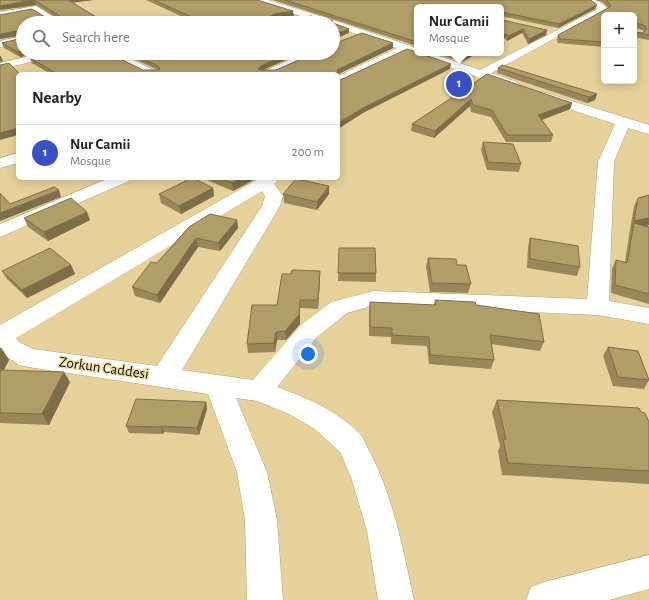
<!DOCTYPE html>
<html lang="en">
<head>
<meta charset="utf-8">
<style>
  body { margin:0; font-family:"Alegreya Sans",sans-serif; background:#f6f6f6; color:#222 }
  .controls { position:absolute; right:12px; top:12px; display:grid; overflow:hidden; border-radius:6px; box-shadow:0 2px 10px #0003 }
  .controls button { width:36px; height:36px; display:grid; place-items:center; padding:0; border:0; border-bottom:1px solid #e0e0e0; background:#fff; color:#222; font:20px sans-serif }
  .you { position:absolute; left:308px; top:354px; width:14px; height:14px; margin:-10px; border:3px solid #fff; border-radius:50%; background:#1a73e8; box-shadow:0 0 0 6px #1a73e833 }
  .badge { display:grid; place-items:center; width:26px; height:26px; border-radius:50%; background:#3a51c3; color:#fff; font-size:13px; font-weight:700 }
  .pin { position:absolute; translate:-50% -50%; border:2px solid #fff; box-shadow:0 1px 4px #0006 }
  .popup { position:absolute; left:414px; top:4px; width:90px; height:52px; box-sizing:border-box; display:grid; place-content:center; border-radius:6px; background:#fff; filter:drop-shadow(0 1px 3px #0005); font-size:13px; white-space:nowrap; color:#767676 }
  .popup b { font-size:15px; color:#222 }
  .popup::after { content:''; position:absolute; left:50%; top:100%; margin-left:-8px; border:8px solid transparent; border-top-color:#fff }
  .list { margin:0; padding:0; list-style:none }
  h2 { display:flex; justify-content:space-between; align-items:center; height:52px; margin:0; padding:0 16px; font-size:17px }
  h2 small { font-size:13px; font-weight:400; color:#767676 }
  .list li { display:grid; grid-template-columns:26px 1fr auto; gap:12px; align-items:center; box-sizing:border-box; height:56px; padding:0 16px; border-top:1px solid #e0e0e0 }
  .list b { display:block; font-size:15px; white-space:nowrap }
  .list p { margin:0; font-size:13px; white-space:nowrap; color:#767676 }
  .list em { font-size:13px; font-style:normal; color:#767676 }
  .icon { flex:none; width:22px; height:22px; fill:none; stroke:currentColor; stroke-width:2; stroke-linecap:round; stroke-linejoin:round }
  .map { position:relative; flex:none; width:649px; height:600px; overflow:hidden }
  .search { position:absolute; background:#fff; box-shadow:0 2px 10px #0003; left:16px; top:16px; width:324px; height:44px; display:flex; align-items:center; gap:10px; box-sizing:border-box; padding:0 14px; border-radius:22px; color:#767676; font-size:15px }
  .panel { position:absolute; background:#fff; box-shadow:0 2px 10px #0003; left:16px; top:72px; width:324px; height:108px; border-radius:6px }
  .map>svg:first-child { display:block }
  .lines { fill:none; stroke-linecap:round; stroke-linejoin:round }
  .minor-casing { stroke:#b6a26d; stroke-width:1 }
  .highway-casing { stroke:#b6a26d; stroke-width:1 }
  .minor { fill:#fff; fill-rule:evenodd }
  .highway { fill:#fff; fill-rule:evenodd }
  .wall { fill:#988759; fill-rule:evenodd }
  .shaded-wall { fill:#7c6e49 }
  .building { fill:#b19d68; stroke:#7c6e49; fill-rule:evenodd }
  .labels { text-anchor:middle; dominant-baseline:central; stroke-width:3; stroke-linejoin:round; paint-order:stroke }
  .street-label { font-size:15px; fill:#191200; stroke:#f3dea7 }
</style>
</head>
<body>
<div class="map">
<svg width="649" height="600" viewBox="0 0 649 600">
  <rect width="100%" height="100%" fill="#e6d19a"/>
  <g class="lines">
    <defs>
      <g id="minor">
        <path d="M255,0H268L336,21L417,48V53H430L480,70L598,9L587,0H597L608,9L491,73L517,82L519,85L517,88H509L406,52L338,85V76L397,48L333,26V23H322L256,2Z"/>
        <path d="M36,6L63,23H52L34,12L0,18V12Z"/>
        <path d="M23,36V42L0,47V41Z"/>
        <path d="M43,53H63L62,55L0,69V63Z"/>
        <path d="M105,53H119L158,72L160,74H145L106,55Z"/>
        <path d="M305,53H319L318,55L276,74H260L262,72Z"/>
        <path d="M543,92L649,125V134L628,128L614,162L609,301L649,308V324L598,315L374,305L347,313L317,337L277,387C307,398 336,410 359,433C364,438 367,448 371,454C394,500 403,550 414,600H378L367,531L351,477L340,452L315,429L289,414L257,401L236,398L267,472L277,520L283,600H247L245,520L237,472L208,394L28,367L19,365L0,352V325L260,178H280L274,184L283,196L280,206L182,370L253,380L301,325L331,302L374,291L587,299L598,162L615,124L538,99L537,96L538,93ZM262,191L265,196L262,206L157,366L33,349L19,342L16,338Z"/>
        <path d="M18,153V163L0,168V158Z"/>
        <path d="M109,178H131L129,181L0,237V224Z"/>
      </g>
      <path id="highway" d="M649,555V589L609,600H526L531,587L544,582Z"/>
    </defs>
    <use href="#minor" class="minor-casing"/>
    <use href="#highway" class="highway-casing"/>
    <use href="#minor" class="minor"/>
    <use href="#highway" class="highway"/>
  </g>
  <g class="wall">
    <path d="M0,0H93L72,3L106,23L23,53H36L20,57L4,48L2,43L22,38V35L0,39V15L50,20H60L36,5L0,10Z"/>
    <path d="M146,0H257L294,16L274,19L272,20H321L333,23H196Z"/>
    <path d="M273,0H591L597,5L595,9L558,28L501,16L502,20L546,35L528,44L522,33L507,41L505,38L417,7V46Z"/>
    <path d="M594,0H649V40L634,37V15H604V47L558,43L557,40L558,35L609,8L602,2ZM635,28L642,30L644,31L642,33L635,32Z"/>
    <path d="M393,43V48L338,74H51L32,63L30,58L143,70H158L122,53H301L262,70H276Z"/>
    <path d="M435,53H478L462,62Z"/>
    <path d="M498,68L597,94L595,100L587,103L497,73Z"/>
    <path d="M468,87L572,103L570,109L542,120L553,135L551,142H506L491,117L471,112L470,106L434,138L411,131L412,124L467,91Z"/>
    <path d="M483,142L521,164L519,172L487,170L481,150Z"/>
    <path d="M208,178H257L233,191L209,181Z"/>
    <path d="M213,188L214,196L181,214L161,203L159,194Z"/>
    <path d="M283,194H329L317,210L284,203Z"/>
    <path d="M649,195V225L646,226L649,227V304L611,293L612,268L616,260L625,262L630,229V230L634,206L638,198Z"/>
    <path d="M24,218L90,220L48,241L28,227Z"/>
    <path d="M237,220L238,228L220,251L198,247L160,303L135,296L132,287L157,263L189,227Z"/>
    <path d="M530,238L580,267L577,276L527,268L528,247Z"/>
    <path d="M339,248L376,273V282L338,281Z"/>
    <path d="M428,258L471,284L468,293L430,292L426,267Z"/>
    <path d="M71,265L75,274L27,298L7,279L2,271Z"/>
    <path d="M320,271V279L318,309L300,308V324L286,340H277L275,352L248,353L247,344L277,305L291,274Z"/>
    <path d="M435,300L476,305L544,342L540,351L491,344L494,360L491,369L429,364L427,346L391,344V337L369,336V311L370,302L434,305Z"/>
    <path d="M608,347L649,380L644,389L613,386L603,356Z"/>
    <path d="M0,348L2,349L9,360L4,370L70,382L49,425L0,423Z"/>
    <path d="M497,400L641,412L649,422V484L502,475L498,451L500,446L492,412Z"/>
    <path d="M206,402L207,409L199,435L164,432L163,434L129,433L126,426Z"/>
  </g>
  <g class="shaded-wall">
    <path d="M34,0L36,5L0,10V6Z"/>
    <path d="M67,0H93L68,3Z"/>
    <path d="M597,5L595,9L558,28L559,24Z"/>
    <path d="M293,11L294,16L274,19L269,22V17L274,14Z"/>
    <path d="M349,29V33L333,40V35Z"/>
    <path d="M523,29L522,33L507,41L508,36Z"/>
    <path d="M22,30L23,35L0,39V34Z"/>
    <path d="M547,30L546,35L528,44L529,39Z"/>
    <path d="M506,34L505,38L501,40V36Z"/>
    <path d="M393,43V48L338,74H337V70Z"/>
    <path d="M23,51V53H36L20,57L18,52Z"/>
    <path d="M290,53H301L261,71L258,74V69L261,66Z"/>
    <path d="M470,53H478L462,62V57Z"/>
    <path d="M0,56H1L3,61L0,62Z"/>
    <path d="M451,64L450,69L363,113L338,129L339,123L363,108Z"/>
    <path d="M597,94L595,100L587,103L589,97Z"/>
    <path d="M471,99L470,106L434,138L435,131Z"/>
    <path d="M572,103L570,109L536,122L538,115Z"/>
    <path d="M18,128V135L0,140V133Z"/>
    <path d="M242,178H257L233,191L232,183Z"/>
    <path d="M329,186V194L317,210V202Z"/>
    <path d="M213,188L214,196L181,214L179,206Z"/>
    <path d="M59,190L61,197L0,221V213Z"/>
    <path d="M87,212L90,220L48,241L44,232Z"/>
    <path d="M649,218V225L633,229L634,223L630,230L634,221Z"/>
    <path d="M237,220L238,228L220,251L218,243Z"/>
    <path d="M196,238L198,247L160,303L157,295Z"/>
    <path d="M71,265L75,274L27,298L22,290Z"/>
    <path d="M320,271V279L318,309V300Z"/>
    <path d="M300,300V324L286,340L285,331Z"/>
    <path d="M276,332L277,340L275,352L274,343Z"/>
    <path d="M2,349L9,360L0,376V353Z"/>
    <path d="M64,372L70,382L49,425L42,414Z"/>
    <path d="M206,402L207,409L199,435L197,428Z"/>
    <path d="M161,426L164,432L163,434L161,427Z"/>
  </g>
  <g class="building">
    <path d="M0,0H68L106,23H23V51L18,52L2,43L22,38V30L0,34V15L32,9L50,20H62L63,18L34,0L0,6Z"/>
    <path d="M154,0H257L293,11L274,14L269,17L270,20H291L311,16L321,20H332L333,23H205Z"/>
    <path d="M285,0H591L597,5L559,24L501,12V7H417V42Z"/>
    <path d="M606,0H649V35L634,32V15H604V42L560,39L558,35L610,7V4ZM635,23L644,25L647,29L642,33L635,32Z"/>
    <path d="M501,12L502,20L547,30L529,39L523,29L508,36L506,34L501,36Z"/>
    <path d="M333,23L349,29L333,35Z"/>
    <path d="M362,33L393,43L337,70L338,74H58L30,58L54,53H108L143,70H159L160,69L158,66L131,53H290L261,66L258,69L260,70H276L315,53H333V44Z"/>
    <path d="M407,49L417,52V53H419L451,64L363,108L338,123V81Z"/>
    <path d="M450,53H470L462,57Z"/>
    <path d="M9,63L20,74H18V128L0,133V65Z"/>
    <path d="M502,65L597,94L589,97L498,68Z"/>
    <path d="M487,74L572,103L538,115L553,135H507L492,110L473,105L471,99L435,131L412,124L465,89L470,95L468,87Z"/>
    <path d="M483,142L513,144L521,164L488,162Z"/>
    <path d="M192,178H193L213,188L179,206L159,194Z"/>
    <path d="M219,178H242L232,183Z"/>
    <path d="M296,179L329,186L317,202L283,194Z"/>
    <path d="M54,187L59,190L0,213V193L10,204Z"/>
    <path d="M649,195V218L634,221L638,198Z"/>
    <path d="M71,198L87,212L44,232L24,218Z"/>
    <path d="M210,214L237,220L218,243L196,238L157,295L132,287L151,262L157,263L189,227Z"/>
    <path d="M634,223L649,227V294L615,285L616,260L627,263Z"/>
    <path d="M530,238L578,246L580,267L530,259Z"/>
    <path d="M50,248L71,265L22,290L2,271Z"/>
    <path d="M339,248H375L376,273H338Z"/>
    <path d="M428,258L456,259L457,265H466L471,284L432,283Z"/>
    <path d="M292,270L320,271L318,300H300L299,315L285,331L276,332L274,343L247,344L252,305H277L282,274H291Z"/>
    <path d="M435,300L475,302L476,305L539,314L544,342L490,335L494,360L430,355L429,337L392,335V328L370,327V302L436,305Z"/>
    <path d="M608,347L638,351L649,380L618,377Z"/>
    <path d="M0,348L2,349L0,353Z"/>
    <path d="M0,370L64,372L42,414L0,413Z"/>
    <path d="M136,399L206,402L197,428L161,426V427L126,426Z"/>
    <path d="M497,400L639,408L641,412L645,413L649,422V471L508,463L503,439H506Z"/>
  </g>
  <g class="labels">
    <g class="street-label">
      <text transform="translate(104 368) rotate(8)">Zorkun Caddesi</text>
    </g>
  </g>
</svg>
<div class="controls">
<button>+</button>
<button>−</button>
</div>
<div class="you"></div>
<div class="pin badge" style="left:459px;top:84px">1</div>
<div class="popup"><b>Nur Camii</b>Mosque</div>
<div class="search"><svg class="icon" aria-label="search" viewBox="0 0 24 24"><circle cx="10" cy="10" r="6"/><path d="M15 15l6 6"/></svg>Search here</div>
<section class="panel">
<h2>Nearby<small></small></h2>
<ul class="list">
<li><span class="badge">1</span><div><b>Nur Camii</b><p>Mosque</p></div><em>200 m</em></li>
</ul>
</section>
</div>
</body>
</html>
